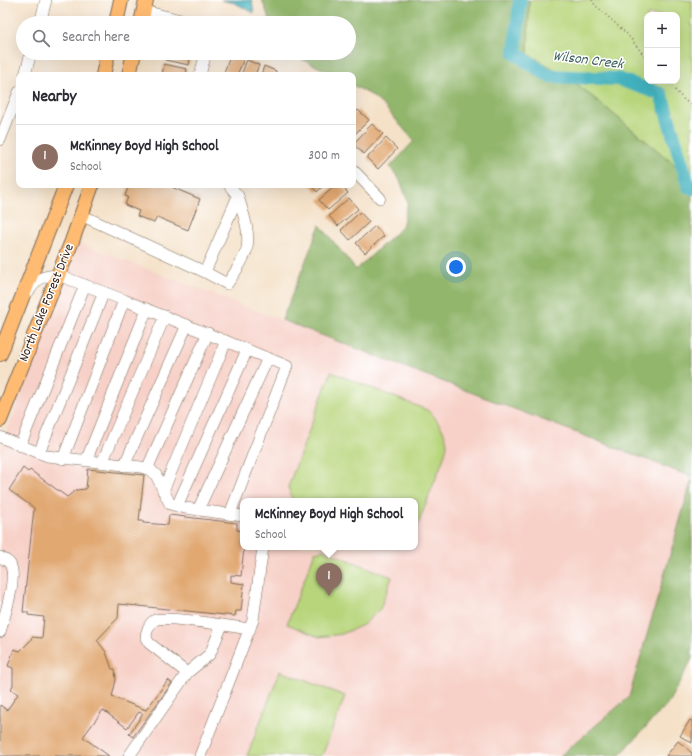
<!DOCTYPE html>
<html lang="en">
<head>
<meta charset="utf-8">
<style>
  body { margin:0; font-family:Dekko,sans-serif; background:#f2f2f3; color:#2b2b33 }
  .controls { position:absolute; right:12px; top:12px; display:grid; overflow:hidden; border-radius:8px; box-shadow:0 4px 16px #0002 }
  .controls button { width:36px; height:36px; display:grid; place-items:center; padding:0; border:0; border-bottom:1px solid #e1e1e2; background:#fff; color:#2b2b33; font:20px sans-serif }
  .you { position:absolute; left:456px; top:267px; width:14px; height:14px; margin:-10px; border:3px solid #fff; border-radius:50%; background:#1a73e8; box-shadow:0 0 0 6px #1a73e833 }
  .badge { display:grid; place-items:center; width:26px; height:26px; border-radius:50%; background:#db2777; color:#fff; font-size:13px; font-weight:700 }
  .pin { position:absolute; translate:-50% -33px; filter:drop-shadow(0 1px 2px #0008) }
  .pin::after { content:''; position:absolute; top:21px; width:14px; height:12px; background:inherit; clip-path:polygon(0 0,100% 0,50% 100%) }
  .popup { position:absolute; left:240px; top:498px; width:178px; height:52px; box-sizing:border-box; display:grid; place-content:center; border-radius:8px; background:#fff; filter:drop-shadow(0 1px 3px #0005); font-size:13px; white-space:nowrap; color:#7c7c81 }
  .popup b { font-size:15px; color:#2b2b33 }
  .popup::after { content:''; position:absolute; left:50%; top:100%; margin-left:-8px; border:8px solid transparent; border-top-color:#fff }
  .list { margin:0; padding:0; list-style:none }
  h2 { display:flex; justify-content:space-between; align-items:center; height:52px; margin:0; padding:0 16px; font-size:17px }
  h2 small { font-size:13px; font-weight:400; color:#7c7c81 }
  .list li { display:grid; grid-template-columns:26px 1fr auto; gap:12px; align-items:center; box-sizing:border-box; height:64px; padding:0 16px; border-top:1px solid #e1e1e2 }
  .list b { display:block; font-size:15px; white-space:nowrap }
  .list p { margin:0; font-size:13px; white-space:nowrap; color:#7c7c81 }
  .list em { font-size:13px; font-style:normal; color:#7c7c81 }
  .icon { flex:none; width:22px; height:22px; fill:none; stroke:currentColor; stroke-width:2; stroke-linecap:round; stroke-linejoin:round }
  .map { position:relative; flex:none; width:692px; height:756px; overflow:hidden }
  .search { position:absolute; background:#fff; box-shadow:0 4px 16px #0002; left:16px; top:16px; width:340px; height:44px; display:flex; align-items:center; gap:10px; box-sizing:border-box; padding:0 14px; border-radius:22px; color:#7c7c81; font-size:15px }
  .panel { position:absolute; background:#fff; box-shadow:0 4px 16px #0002; left:16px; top:72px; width:340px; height:116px; border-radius:8px }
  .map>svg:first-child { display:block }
  .built { fill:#f7d1c8; fill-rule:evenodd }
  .green { fill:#b8d57c; stroke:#7a804d; fill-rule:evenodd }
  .forest { fill:#92b66c; stroke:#667045 }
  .water { fill:#42b1bd; stroke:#3e6e6e }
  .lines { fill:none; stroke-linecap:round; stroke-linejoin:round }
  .river { stroke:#42b1bd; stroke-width:14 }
  .building { fill:#e1a872 }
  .minor-casing { stroke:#7c6a5a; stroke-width:12 }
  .major-casing { stroke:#7c6a5a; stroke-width:16 }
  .path { stroke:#7c6a5a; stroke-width:1.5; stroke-dasharray:1 3; stroke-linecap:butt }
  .minor { stroke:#fff; stroke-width:11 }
  .major { stroke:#ffbb71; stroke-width:14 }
  .labels { text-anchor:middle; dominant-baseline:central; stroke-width:3; stroke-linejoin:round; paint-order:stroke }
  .street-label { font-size:14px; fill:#3b2a1e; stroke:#fff }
  .water-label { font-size:15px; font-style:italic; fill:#3e605e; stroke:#fff }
</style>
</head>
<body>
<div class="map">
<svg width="692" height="756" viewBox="0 0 692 756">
  <rect width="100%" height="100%" fill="#fff"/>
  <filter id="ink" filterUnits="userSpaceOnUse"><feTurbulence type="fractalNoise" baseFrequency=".025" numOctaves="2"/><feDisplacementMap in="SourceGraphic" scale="8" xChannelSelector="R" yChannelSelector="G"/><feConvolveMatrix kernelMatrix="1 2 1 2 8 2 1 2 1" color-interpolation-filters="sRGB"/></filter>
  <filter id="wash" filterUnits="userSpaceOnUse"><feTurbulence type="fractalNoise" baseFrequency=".012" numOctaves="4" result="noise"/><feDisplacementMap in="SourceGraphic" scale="16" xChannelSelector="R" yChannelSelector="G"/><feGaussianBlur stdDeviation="0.9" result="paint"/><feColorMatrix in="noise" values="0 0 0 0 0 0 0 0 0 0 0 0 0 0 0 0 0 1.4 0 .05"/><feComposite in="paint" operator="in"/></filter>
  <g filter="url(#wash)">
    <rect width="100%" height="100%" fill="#f4e1c8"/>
    <path class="built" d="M79,243L692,477L629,697L560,756H0V450ZM243,501H415V547H243Z"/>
    <g class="green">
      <path d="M529,0H692V179L571,79L528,54ZM647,15H677V81H647Z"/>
      <path d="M331,372L427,410C436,417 446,432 447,444C447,448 445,453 444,457L415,532V501H293L288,487Z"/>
      <path d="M323,550L392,577L380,609L363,625L342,634L319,637L287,624L315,552Z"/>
      <path d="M280,671L345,696L322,756H247Z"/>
    </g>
    <g class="forest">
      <path d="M262,0H529L528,54L571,79L692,179V477L282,320L320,225L356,270L402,227L408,202L400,180L390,167L414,141L385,107L371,95L353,85V75H335L289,53H349V23H271Z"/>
      <path d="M692,479V659L668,703L619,756H560L629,697Z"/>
    </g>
    <path class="water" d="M221,0H252L254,13L235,3Z"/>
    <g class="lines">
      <path class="river" d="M520,0L515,53L549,76L618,79L661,94L689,187L692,188"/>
    </g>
    <g id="blocks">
      <g class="building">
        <path d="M167,53H191L189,65L165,60Z"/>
        <path d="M231,54L244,59L237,75H223Z"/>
        <path d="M247,60L259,65L255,75H241Z"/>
        <path d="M164,64L187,69L186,75H162Z"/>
        <path d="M264,66L276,71L275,75H261Z"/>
        <path d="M358,110L369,120L353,136V114Z"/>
        <path d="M372,124L383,134L364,154L353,144Z"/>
        <path d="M386,138L397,149L378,169L367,158Z"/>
        <path d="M129,185H170L169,186L200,199L188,230L157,217L154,223L137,216L139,211L125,205L128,197L125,196Z"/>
        <path d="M311,185H324L317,192Z"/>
        <path d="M336,185H341L348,193L328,210L319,200Z"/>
        <path d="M349,198L358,209L338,226L329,216Z"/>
        <path d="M360,212L369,222L350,240L341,230Z"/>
        <path d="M375,226L384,236L365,253L356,243Z"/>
        <path d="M23,468L28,472L30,470L67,497L76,490L86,489L88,469L144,475L139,521H143V523L168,525L169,515L237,523V530L243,531L244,547L241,576L231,575V582L244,584L241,611H236L235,616L119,604L118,618L97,640L106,652L112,669H115L116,680L112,697L146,710L168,680L172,683L133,737L129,734L143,714L139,712L127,728L103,710L83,737L109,756H0V705L7,710L18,694L11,689L13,685V668L8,666L14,649L20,651L31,640L32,637L42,638L44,617L28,615V612H23L34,508L9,490Z"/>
        <path d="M690,720L692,721V743L680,736Z"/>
        <path d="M678,741L692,753V756H666Z"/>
      </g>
    </g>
  </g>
  <g filter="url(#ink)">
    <use href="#blocks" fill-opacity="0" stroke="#7c6a5a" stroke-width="1"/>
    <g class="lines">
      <defs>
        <g id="minor">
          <path d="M144,11L193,23"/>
          <path d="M40,23L46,0"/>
          <path d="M25,75L31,53"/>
          <path d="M200,75L206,53"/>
          <path d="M0,140L19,92"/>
          <path d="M353,170L380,198"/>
          <path d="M81,215L205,272L238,196L229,185"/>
          <path d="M205,272L227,284C234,274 245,259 247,248C250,230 243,213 238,196"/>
          <path d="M28,292C38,278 41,276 58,275L124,300L287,366L230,514"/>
          <path d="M0,437L47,456L141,467L151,470L156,475L170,504L185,508L243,516"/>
          <path d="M20,446L85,285"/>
          <path d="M39,453L104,292"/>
          <path d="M63,459L124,300"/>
          <path d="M86,461L147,309"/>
          <path d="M102,463L165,316"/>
          <path d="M124,466L187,325"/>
          <path d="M147,469L208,333"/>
          <path d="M163,491L226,341"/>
          <path d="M177,506L247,350"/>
          <path d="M198,510L268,358"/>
          <path d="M0,557C3,559 8,561 10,564C18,578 4,617 0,632"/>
          <path d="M187,673L149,643L146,638C146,632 149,623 155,620C164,615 235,627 250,629"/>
          <path d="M129,756L187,673L210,654L222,625"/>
          <path d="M200,756L253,620L263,547"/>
        </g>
        <g id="major">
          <path d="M116,23L121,0"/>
          <path d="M141,23L146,0"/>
          <path d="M103,75L108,53"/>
          <path d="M129,75L134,53"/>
          <path d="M0,354L66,185"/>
          <path d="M0,420L72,241L92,185"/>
        </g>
      </defs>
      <use href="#minor" class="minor-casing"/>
      <use href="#major" class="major-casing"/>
      <g class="path">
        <path d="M592,0L595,5L626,33L647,59"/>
        <path d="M667,81L685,101L692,104"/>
      </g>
      <use href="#minor" class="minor"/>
      <use href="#major" class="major"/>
    </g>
  </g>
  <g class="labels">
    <g class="street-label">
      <text transform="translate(47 303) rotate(-68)">North Lake Forest Drive</text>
    </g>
    <g class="water-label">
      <text transform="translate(588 61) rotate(7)">Wilson Creek</text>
    </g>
  </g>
</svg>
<div class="controls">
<button>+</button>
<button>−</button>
</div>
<div class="you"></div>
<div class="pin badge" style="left:329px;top:596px;background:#8d6e63">1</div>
<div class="popup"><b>McKinney Boyd High School</b>School</div>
<div class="search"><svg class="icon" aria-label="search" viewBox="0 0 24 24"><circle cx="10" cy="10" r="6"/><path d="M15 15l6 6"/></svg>Search here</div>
<section class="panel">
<h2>Nearby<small></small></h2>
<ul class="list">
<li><span class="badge" style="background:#8d6e63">1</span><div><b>McKinney Boyd High School</b><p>School</p></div><em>300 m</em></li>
</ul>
</section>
</div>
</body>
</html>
